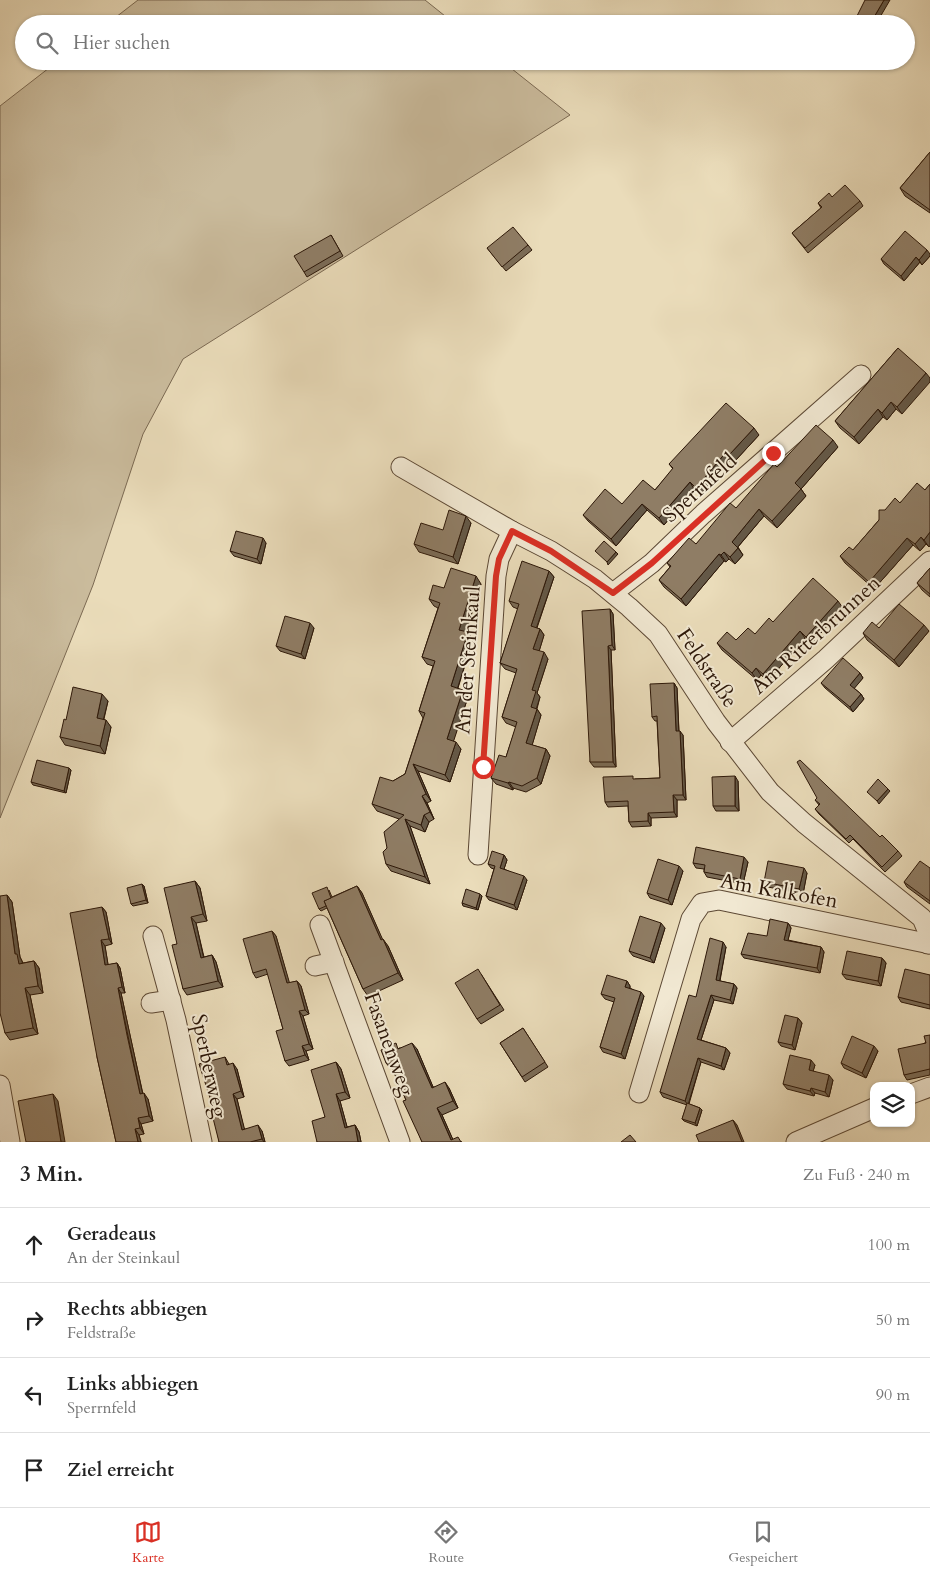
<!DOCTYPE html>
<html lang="de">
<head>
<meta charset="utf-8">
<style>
  body { margin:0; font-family:Cardo,serif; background:#f2f2f2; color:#222 }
  .controls { position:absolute; right:15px; bottom:15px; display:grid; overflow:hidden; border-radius:10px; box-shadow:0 1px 4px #0004 }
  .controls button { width:45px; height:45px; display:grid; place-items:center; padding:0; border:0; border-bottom:1px solid #e0e0e0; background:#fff; color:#222; font:25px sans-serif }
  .stop { position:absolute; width:15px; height:15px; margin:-11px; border:4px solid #d93025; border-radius:50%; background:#fff }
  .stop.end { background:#d93025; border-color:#fff; box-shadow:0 1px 5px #0008 }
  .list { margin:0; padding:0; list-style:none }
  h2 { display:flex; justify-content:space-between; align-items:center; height:65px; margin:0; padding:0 20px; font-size:21px }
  h2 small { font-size:16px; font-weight:400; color:#767676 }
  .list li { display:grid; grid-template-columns:32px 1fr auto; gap:15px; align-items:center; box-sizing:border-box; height:75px; padding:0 20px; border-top:1px solid #e0e0e0 }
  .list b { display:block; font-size:19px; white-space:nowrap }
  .list p { margin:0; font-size:16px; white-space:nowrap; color:#767676 }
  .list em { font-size:16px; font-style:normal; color:#767676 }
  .icon { flex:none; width:28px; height:28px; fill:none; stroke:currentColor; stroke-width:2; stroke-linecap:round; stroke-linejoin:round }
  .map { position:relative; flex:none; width:930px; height:1142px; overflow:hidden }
  .search { position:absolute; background:#fff; box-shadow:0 1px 4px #0004; left:15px; right:15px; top:15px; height:55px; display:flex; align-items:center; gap:12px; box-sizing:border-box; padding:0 18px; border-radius:28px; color:#767676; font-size:19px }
  .sheet { height:365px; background:#fff }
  nav { display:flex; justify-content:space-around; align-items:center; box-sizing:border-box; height:70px; border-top:1px solid #e0e0e0; background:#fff; font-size:14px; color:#767676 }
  nav a { display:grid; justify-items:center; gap:2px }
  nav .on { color:#d93025 }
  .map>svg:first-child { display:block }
  .green { fill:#cabb9c; stroke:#7b6952 }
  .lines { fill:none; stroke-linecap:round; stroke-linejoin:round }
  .street-casing { stroke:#5c4834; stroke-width:21 }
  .street { stroke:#f1e8d2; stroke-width:19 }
  .wall { fill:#7b6c57; stroke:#2c1708 }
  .shaded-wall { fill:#645847; stroke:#2c1708 }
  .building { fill:#8f7d65; stroke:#2c1708 }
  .route { stroke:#d93025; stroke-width:6 }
  .labels { text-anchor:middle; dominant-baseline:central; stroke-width:4; stroke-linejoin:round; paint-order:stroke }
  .street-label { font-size:21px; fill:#2c1708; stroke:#f1e8d2 }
</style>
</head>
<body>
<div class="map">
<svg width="930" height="1142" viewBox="0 0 930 1142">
  <rect width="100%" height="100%" fill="#eadcba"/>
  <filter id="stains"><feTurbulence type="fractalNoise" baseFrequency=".004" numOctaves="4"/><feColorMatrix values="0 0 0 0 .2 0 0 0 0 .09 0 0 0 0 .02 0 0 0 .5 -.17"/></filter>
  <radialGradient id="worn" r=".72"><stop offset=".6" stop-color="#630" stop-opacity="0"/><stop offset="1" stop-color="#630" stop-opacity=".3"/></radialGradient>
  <g class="green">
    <path d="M138,0H425L455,24H107Z"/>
    <path d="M58,61H502L570,115L183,359L143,434L93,585L0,818V106Z"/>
  </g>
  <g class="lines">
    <defs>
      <g id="street">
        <path d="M401,467L512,531L551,551L595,579L629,607L658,634L716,722L770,792L804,823L922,918L927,930L928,944"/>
        <path d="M613,593L652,563L703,514L861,375"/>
        <path d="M730,742L826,659L930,561"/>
        <path d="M478,855L496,576L499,559L512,531"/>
        <path d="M320,925L400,1142"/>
        <path d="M153,936L176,1020L202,1142"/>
        <path d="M315,966L334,962"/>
        <path d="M151,1003L171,1000"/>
        <path d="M0,1085L10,1142"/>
        <path d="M639,1093L691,919L702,903L719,900L930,944"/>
        <path d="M911,1094L930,1087"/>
        <path d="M796,1142L874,1108"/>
      </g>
    </defs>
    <use href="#street" class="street-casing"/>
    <use href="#street" class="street"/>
  </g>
  <g class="wall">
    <path d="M930,152V213L905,196L900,188Z"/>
    <path d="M832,197L860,201L863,206L808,253L792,233L821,208L818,203Z"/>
    <path d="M331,235L343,256L307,277L304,272Z"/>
    <path d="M528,245L532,250L506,271L487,248Z"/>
    <path d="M930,254V256L922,265L920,262L904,281L884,264L881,259Z"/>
    <path d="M898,348L902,414L896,409L887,420L883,417L859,444L840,428L835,421Z"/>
    <path d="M759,435L735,461L732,458L701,494L694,489L664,525L647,510L616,546L588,521L583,515L622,504L655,490L673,469L669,464Z"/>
    <path d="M838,447L801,489L806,496L777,528L764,516L738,547L743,555L735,564L729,559L726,562L724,561L686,606L664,587L659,580L670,567L667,563L696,544L736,508L777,467Z"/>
    <path d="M930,484V546L929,547L926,544L920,551L913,545L874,589L845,563L840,556L853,550L879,520L885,510L925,490Z"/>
    <path d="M471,523L458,564L419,552L414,544Z"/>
    <path d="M266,543L261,564L234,556L230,551Z"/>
    <path d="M930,568V597L922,590L917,583Z"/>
    <path d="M549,571L554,577L537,628L540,629L544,635L539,651L548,659L537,693L540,697L537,709L541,715L532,745L546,749L550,756L541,784L526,792L513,788V790L496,784L491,778L506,757L516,727L506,723L502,717L516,673L505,669L500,663L518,609L513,607L509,601Z"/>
    <path d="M481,584L466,632L473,639L458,688L468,697L453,741L461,749L450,782L418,771L431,801L427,803L434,819L429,822L425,832L410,826L430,884L391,871L386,864L387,848L399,819L377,811L372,804L393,781L405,774L423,718L419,711L433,666L427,664L422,657L438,608L434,606L429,599L444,588Z"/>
    <path d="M843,608L811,644L805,638L768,681L761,675L757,680L722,650L717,643L736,640L755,634L773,622Z"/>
    <path d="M610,609L613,614L615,650H611L616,767H594L590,762Z"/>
    <path d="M314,628L305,659L280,651L276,646Z"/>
    <path d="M879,628L929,631L899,667L867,640L863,633Z"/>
    <path d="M860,673L863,678L854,688L861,694L864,699L853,712L825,688L821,683Z"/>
    <path d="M674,683L677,688L679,731L683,735L686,800H677V817L651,818V826L632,827L629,822L628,806L608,807L605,802L635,779L660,778L657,721H655L652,717Z"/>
    <path d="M108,701L104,719L111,727L105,754L65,745L60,737L66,720Z"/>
    <path d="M69,768L71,770L66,793L33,785L31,782Z"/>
    <path d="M738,781L739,811H716L713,806Z"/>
    <path d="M815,800L880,837L898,851L902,856L885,872L853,839L849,843L819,814L815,809L819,805Z"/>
    <path d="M504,855L507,860L504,869L527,880L517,910L489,900L486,896L494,869L491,868L488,864Z"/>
    <path d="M748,862L743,884L707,877L704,872V869L696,868L693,863Z"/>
    <path d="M930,868V904L907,887L904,882Z"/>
    <path d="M683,871L672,905L650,898L647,893Z"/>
    <path d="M807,873L803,894L768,887L764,882Z"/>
    <path d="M195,881L200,888L207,921L196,923L204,957L212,955L216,962L223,987L187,995L183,989L177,944Z"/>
    <path d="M142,884L144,886L148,903L133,906L131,904Z"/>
    <path d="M357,886L362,893L382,939L388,946L403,980L368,996L363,989L327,908L321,911L319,909L329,890L332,897Z"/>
    <path d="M480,894L482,896L478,910L463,906L462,903Z"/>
    <path d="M7,895L12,902L20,957L23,963L34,961L39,968L43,993L30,995L38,1034L10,1040L5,1033Z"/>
    <path d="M102,907L106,912L112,944L105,946L108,965L117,963L120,968L125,993H121L131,1040L143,1094L148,1099L153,1121L141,1124L144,1134L139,1135L141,1142H116L97,1057Z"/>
    <path d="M788,923L791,928L788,940L821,947L824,952L820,973L744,958L741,954Z"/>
    <path d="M665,928L654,963L633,956L629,951Z"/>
    <path d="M272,931L276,936L289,983L297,981L301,986L309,1014L303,1016L313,1049L306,1051L309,1060L289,1066L285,1061L283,1029L268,974L256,978L253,973Z"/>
    <path d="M726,947L720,981L734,984L737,988L733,1004L714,1000L701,1040L726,1048L730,1053L724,1070L701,1062L689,1104L700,1108L702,1110L697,1126L684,1121L682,1119L687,1105L663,1097L660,1092L696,997Z"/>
    <path d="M882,958L886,963L881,986L846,979L842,974Z"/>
    <path d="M481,974L504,1010L481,1024L477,1019Z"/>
    <path d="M930,975V1009L901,1002L898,997Z"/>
    <path d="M627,981L630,986V988L644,996L625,1059L603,1052L600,1047L614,1002L605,999L601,994Z"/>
    <path d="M798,1018L802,1023L795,1050L781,1046L778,1042Z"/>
    <path d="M523,1028L548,1067L525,1082L500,1043Z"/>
    <path d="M930,1035V1075L907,1080L904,1075Z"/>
    <path d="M399,1048L417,1049L433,1087L449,1088L458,1108L442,1115L453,1140L462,1142H422L406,1100L392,1068L391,1069L386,1063Z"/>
    <path d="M878,1051L866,1078L844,1068L841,1063Z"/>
    <path d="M225,1057L229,1064L237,1069L244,1097L237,1099L244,1129L262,1131L265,1142H219L215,1113Z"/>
    <path d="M336,1062L341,1069L350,1098L340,1101L347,1127L355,1125L359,1132L361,1142H317L325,1117Z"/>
    <path d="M815,1065L813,1071L833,1080L829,1097L815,1093L814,1096L787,1089L783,1084Z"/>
  </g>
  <g class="shaded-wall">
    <path d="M884,0H890L876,24H870Z"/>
    <path d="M927,250L930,254V256L922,265L919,260Z"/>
    <path d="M916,257L920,262L904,281L901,276Z"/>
    <path d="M926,373L930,378V382L902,414L897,407Z"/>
    <path d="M891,402L896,409L887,420L882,413Z"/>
    <path d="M878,409L883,417L859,444L854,437Z"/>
    <path d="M754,428L759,435L735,461L730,454Z"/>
    <path d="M833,440L838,447L801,489L806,496L777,528L772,521L795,483Z"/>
    <path d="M727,451L732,458L701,494L696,488Z"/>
    <path d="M690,482L694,489L664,525L659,518Z"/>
    <path d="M642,504L647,510L616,546L611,539Z"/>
    <path d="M759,509L764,516L736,549L732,542Z"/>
    <path d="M466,516L471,523L458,564L453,557Z"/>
    <path d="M930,532V546L929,547L924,540Z"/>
    <path d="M921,537L926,544L920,551L915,544Z"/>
    <path d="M263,538L266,543L261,564L257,559Z"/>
    <path d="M907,538L913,545L874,589L869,582Z"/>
    <path d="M738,548L743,555L735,564L730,557Z"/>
    <path d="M616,552L618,554L608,565L607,562Z"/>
    <path d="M724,552L729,559L726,562L721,555Z"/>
    <path d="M719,554L724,561L686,606L681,599Z"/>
    <path d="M549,571L554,577L535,632L531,626Z"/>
    <path d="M476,576L481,584L464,637L459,630Z"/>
    <path d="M838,601L843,608L811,644L806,637Z"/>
    <path d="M610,609L613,614L615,650L612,645Z"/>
    <path d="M310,623L314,628L305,659L301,654Z"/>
    <path d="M924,625L929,631L899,667L894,660Z"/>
    <path d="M540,629L544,635L538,655L533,649Z"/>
    <path d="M800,631L805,638L768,681L763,674Z"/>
    <path d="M468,632L473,639L456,693L451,686Z"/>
    <path d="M608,646L611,650L616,767L613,762Z"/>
    <path d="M544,652L548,659L537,693L540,697L535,713L531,707L532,690Z"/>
    <path d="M756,668L761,675L757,680L752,673Z"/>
    <path d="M860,673L863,678L853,690L850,685Z"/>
    <path d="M674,683L677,688L679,735L676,731Z"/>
    <path d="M463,690L468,697L452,746L447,739Z"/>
    <path d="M102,694L108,701L102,725L97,718Z"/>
    <path d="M861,694L864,699L853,712L850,707Z"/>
    <path d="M537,709L541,715L531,749L526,743Z"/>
    <path d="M106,720L111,727L105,754L100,746Z"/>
    <path d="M680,731L683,735L686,800L683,795Z"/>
    <path d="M456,742L461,749L450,782L445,775Z"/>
    <path d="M546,749L550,756L541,784L537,778Z"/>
    <path d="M413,764L418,771L431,801L426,794Z"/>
    <path d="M69,768L71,770L66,793L64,791Z"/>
    <path d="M735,776L738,781L739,811L735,806Z"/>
    <path d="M509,782L513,788V790L508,783Z"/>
    <path d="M888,789L890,791L879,804L877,801Z"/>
    <path d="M673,795L677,800V817L674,812Z"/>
    <path d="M422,796L427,803L434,819L430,812Z"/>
    <path d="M648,813L651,818V826L648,821Z"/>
    <path d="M424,815L429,822L425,832L421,825Z"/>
    <path d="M405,819L410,826L430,884L425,877Z"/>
    <path d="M504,855L507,860L503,872L500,868Z"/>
    <path d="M744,857L748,862L743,884L740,879Z"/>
    <path d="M679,866L683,871L672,905L668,900Z"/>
    <path d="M804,868L807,873L803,894L799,889Z"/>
    <path d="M524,876L527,880L517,910L514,905Z"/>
    <path d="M195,881L200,888L207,921L203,914Z"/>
    <path d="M142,884L144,886L148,903L146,900Z"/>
    <path d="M357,886L362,893L386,947L381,940Z"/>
    <path d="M480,894L482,896L478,910L476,908Z"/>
    <path d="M7,895L12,902L20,957L22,961L24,971L19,964L15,954Z"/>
    <path d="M102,907L106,912L112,944L109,939Z"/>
    <path d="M191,917L196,923L205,964L201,958Z"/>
    <path d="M661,923L665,928L654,963L650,958Z"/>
    <path d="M788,923L791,928L787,944L784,940Z"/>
    <path d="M272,931L276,936L291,988L287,983Z"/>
    <path d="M383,939L388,946L403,980L398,973Z"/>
    <path d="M101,940L105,946L109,970L105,965Z"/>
    <path d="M723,942L726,947L719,984L716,980Z"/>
    <path d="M821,947L824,952L820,973L817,968Z"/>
    <path d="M212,955L216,962L223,987L218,981Z"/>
    <path d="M882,958L886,963L881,986L878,981Z"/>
    <path d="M34,961L39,968L43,993L38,986Z"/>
    <path d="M117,963L120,968L125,993L122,987Z"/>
    <path d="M297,981L301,986L309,1014L305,1010Z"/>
    <path d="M627,981L630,986L629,992L625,987Z"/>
    <path d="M734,984L737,988L733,1004L730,1000Z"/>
    <path d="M25,988L30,995L38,1034L33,1028Z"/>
    <path d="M118,988L121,993L144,1100L140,1094Z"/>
    <path d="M641,992L644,996L625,1059L621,1054Z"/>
    <path d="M711,995L714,1000L700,1043L697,1039Z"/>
    <path d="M299,1011L303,1016L313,1049L309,1044Z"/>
    <path d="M798,1018L802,1023L795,1050L792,1045Z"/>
    <path d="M412,1043L417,1049L436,1094L432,1088Z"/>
    <path d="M302,1046L306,1051L309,1060L305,1055Z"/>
    <path d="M874,1046L878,1051L866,1078L862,1073Z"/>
    <path d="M726,1048L730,1053L724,1070L721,1066Z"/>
    <path d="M698,1058L701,1062L688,1105L685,1101Z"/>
    <path d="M811,1060L815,1065L812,1075L809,1070Z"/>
    <path d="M336,1062L341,1069L350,1098L345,1092Z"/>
    <path d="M233,1063L237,1069L244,1097L241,1091Z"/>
    <path d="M829,1075L833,1080L829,1097L825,1092Z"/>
    <path d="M445,1082L449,1088L458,1108L453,1101Z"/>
    <path d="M811,1088L815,1093L814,1096L810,1091Z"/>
    <path d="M144,1093L148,1099L153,1121L149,1116Z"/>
    <path d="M53,1094L58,1101L65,1142H61Z"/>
    <path d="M233,1094L237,1099L246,1135L242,1130Z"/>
    <path d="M336,1094L340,1101L349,1134L345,1128Z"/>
    <path d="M437,1108L442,1115L454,1142H452Z"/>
    <path d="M700,1108L702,1110L697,1126L695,1123Z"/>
    <path d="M138,1118L141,1124L144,1134L140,1128Z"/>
    <path d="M733,1120L737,1125L744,1142H742Z"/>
    <path d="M258,1125L262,1131L265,1142H264L262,1139Z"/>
    <path d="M355,1125L359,1132L361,1142H358Z"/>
    <path d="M135,1129L139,1135L141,1142H138Z"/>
  </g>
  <g class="building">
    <path d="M865,0H884L870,24H853Z"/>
    <path d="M930,152V210L900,188Z"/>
    <path d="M845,185L860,201L805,248L792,233L822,207L818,203L829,193L832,197Z"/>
    <path d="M513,227L528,245L502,267L487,248Z"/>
    <path d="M905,231L927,250L919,260L916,257L901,276L881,259Z"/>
    <path d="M331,235L340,251L304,272L294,256Z"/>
    <path d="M898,348L926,373L897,407L891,402L882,413L878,409L854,437L835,421Z"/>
    <path d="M726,403L754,428L730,454L727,451L696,488L690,482L659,518L642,504L611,539L583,515L605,489L622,504L643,480L655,490L673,468L669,464Z"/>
    <path d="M816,425L833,440L795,483L801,489L772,521L759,509L732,542L738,548L730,557L724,552L721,555L719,554L681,599L659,580L671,566L667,563L689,538L696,544L730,503L736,508L774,464L777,467Z"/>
    <path d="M917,483L925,490L930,484V532L924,540L921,537L915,544L907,538L869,582L840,556L849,547L853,550L879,520V510H885L895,498L900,503Z"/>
    <path d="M449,510L466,516L453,557L414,544L421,523L443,530Z"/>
    <path d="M236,531L263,538L257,559L230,551Z"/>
    <path d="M604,541L616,552L607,562L595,551Z"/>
    <path d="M522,561L549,571L531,626L540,629L533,649L544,652L532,690L536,691L531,707L537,709L526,743L546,749L537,778L522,786L509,782L508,783L491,778L499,755L506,757L517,722L502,717L517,669L500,663L519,604L509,601Z"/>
    <path d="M451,568L476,576L459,630L468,632L451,686L463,690L447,739L456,742L445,775L413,764L426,794L422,796L430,812L424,815L421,825L405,819L425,877L386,864L383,852L387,848L384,832L404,815L372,804L380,777L393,781L405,774L425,713L419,711L435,661L422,657L440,603L429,599L433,585L444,588Z"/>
    <path d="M930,568V594L917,583Z"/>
    <path d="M813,578L838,601L806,637L800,631L763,674L756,668L752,673L717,643L727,632L736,640L748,628L755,634L769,618L773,622Z"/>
    <path d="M899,604L924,625L894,660L863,633L872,622L879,628Z"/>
    <path d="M610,609L612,645L608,646L613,762H590L582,611Z"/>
    <path d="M285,616L310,623L301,654L276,646Z"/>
    <path d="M843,658L860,673L850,685L861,694L850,707L821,683Z"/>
    <path d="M674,683L676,731H680L683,795H673L674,812L648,813V821L629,822L628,801L605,802L603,777L633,776V779L660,778L657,716L652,717L650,684Z"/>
    <path d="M73,687L102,694L97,718L106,720L100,746L60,737L64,719L66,720Z"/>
    <path d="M37,760L69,768L64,791L31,782Z"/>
    <path d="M800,760L880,837L882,835L898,851L882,867L850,835L846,839L815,809L820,804L815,800L817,798L797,762Z"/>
    <path d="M735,776V806H713L712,777Z"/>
    <path d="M878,779L888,789L877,801L867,792Z"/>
    <path d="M696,847L744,857L740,879L704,872L705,865L693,863Z"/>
    <path d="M492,851L504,855L500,868L524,876L514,905L486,896L495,866L488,864Z"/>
    <path d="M658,859L679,866L668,900L647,893Z"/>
    <path d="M768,861L804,868L799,889L764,882Z"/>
    <path d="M920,861L930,868V901L904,882Z"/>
    <path d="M195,881L203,914L191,917L201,958L212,955L218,981L183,989L172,945L177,944L164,888Z"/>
    <path d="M142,884L146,900L131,904L127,888Z"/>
    <path d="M357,886L381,940L383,939L398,973L363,989L324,901Z"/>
    <path d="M327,887L331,898L324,901L326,906L319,909L312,893Z"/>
    <path d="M466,889L480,894L476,908L462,903Z"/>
    <path d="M7,895L15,954H17L19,964L34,961L38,986L25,988L33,1028L5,1033L0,1013V896Z"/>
    <path d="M102,907L109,939L101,940L105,965L117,963L122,987L118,988L127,1035L140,1094L144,1093L149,1116L138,1118L140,1128L135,1129L138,1142H116L97,1057L70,913Z"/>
    <path d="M640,916L661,923L650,958L629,951Z"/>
    <path d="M770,919L788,923L784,940L821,947L817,968L741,954L748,933L767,936Z"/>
    <path d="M272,931L287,983L297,981L305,1010L299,1011L309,1044L302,1046L305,1055L285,1061L276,1031L283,1029L266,969L253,973L243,939Z"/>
    <path d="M710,938L723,942L716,980L734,984L730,1000L711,995L697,1039L726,1048L721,1066L698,1058L685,1101L660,1092L689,995L696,997Z"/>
    <path d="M847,951L882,958L878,981L842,974Z"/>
    <path d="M478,969L500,1005L477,1019L455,983Z"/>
    <path d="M905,969L930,975V1005L898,997Z"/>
    <path d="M607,975L627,981L625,987L641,992L621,1054L600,1047L615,998L601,994Z"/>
    <path d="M785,1015L798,1018L792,1045L778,1042Z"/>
    <path d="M523,1028L545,1062L522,1077L500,1043Z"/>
    <path d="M930,1035V1069L904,1075L898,1049L926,1043L924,1036Z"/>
    <path d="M852,1036L874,1046L862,1073L841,1063Z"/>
    <path d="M396,1043L398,1049L412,1043L432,1088L445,1082L453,1101L437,1108L451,1140L458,1137L461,1142H422L403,1101L406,1100L389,1061L386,1063L381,1050Z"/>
    <path d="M790,1055L811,1060L809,1070L829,1075L825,1092L811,1088L810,1091L783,1084Z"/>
    <path d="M225,1057L227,1065L233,1063L241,1091L233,1094L242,1130L258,1125L262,1139L250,1142H219L212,1114L215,1113L199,1064Z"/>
    <path d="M336,1062L345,1092L336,1094L345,1128L355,1125L358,1142H317L312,1121L325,1117L311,1070Z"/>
    <path d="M53,1094L61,1142H26L18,1101Z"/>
    <path d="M687,1103L700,1108L695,1123L682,1119Z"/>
    <path d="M733,1120L742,1142H699L696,1135Z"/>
    <path d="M630,1135L636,1142H621Z"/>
  </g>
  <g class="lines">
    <path class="route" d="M483,767L496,576L499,559L512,531L551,551L613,593L652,563L773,453"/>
  </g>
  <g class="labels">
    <g class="street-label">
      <text transform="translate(700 488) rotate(-42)">Sperrnfeld</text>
      <text transform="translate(816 635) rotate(-42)">Am Ritterbrunnen</text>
      <text transform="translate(468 660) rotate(-86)">An der Steinkaul</text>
      <text transform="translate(707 668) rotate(56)">Feldstraße</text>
      <text transform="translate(779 891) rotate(10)">Am Kalkofen</text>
      <text transform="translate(389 1044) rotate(70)">Fasanenweg</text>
      <text transform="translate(209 1066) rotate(78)">Sperberweg</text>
    </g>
  </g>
  <rect width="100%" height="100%" filter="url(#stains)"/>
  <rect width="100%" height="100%" fill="url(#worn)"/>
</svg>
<div class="controls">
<button><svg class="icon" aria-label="layers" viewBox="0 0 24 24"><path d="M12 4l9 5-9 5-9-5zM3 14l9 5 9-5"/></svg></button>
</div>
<div class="stop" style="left:483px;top:767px"></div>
<div class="stop end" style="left:773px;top:453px"></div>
<div class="search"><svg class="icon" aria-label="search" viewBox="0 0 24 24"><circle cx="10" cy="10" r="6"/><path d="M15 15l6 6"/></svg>Hier suchen</div>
</div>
<section class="sheet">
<h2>3 Min.<small>Zu Fuß · 240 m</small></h2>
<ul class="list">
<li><svg class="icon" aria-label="ahead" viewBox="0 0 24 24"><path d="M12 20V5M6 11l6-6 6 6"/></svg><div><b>Geradeaus</b><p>An der Steinkaul</p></div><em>100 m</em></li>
<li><svg class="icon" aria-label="right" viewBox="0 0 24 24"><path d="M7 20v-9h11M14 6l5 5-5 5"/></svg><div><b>Rechts abbiegen</b><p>Feldstraße</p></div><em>50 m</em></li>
<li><svg class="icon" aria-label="left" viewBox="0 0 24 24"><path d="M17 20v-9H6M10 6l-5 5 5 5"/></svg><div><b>Links abbiegen</b><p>Sperrnfeld</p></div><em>90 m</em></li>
<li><svg class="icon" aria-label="arrive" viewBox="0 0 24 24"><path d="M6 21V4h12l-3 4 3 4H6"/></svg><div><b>Ziel erreicht</b></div></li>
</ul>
</section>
<nav>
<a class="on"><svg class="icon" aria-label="map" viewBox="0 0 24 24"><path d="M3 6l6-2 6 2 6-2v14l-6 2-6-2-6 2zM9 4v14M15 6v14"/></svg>Karte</a>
<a><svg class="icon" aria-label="directions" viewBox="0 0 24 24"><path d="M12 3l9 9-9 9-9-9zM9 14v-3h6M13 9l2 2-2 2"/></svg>Route</a>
<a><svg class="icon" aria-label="saved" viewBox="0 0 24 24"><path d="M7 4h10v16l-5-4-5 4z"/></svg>Gespeichert</a>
</nav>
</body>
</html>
